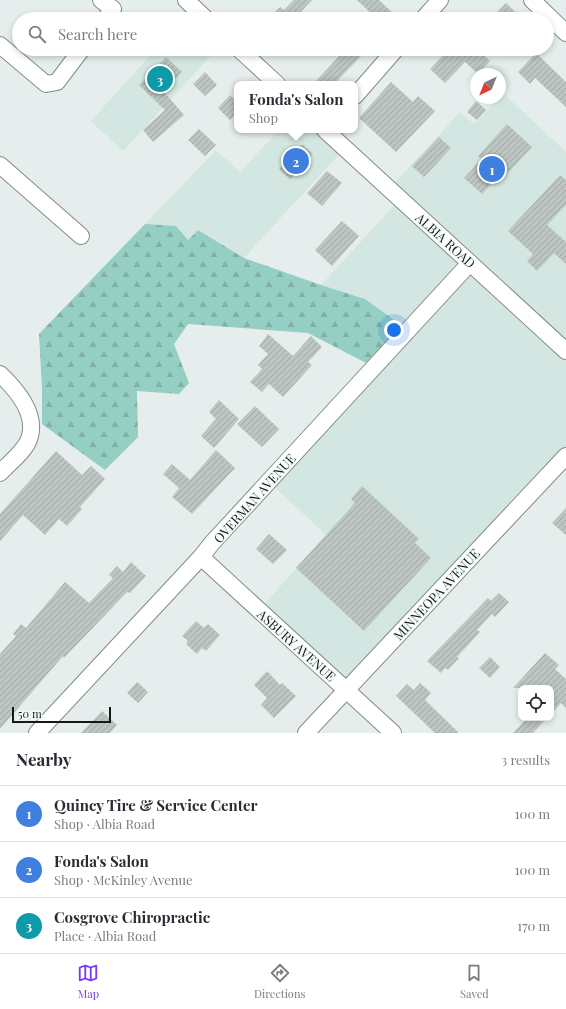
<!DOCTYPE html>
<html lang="en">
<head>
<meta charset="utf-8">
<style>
  body { margin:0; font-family:"Playfair Display",serif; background:#f7f7f7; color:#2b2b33 }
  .controls { position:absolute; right:12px; bottom:12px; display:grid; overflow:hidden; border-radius:8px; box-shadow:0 2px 6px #0003 }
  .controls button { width:36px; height:36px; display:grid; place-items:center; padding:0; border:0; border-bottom:1px solid #e1e1e2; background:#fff; color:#2b2b33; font:20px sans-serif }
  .compass { position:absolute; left:470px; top:68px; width:36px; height:36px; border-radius:50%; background:#fff; box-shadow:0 2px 6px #0003; rotate:223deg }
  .scale { position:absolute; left:12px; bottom:10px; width:99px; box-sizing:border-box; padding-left:4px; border:2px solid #151817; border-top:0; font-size:11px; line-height:14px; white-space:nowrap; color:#151817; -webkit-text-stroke:3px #f3fbf9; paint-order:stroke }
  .you { position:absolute; left:394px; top:330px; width:14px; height:14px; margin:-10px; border:3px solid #fff; border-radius:50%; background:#1a73e8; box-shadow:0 0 0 6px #1a73e833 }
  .badge { display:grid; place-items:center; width:26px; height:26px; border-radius:50%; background:#7c3aed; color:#fff; font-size:13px; font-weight:700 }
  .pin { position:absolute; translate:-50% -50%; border:2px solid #fff; box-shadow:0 1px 4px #0006 }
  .popup { position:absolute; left:234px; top:81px; width:124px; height:52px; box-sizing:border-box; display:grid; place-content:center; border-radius:8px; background:#fff; filter:drop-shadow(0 1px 3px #0005); font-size:13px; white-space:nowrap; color:#7c7c81 }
  .popup b { font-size:15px; color:#2b2b33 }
  .popup::after { content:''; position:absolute; left:50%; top:100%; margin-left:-8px; border:8px solid transparent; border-top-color:#fff }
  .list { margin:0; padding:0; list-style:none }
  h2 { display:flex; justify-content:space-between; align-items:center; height:52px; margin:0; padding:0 16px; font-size:17px }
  h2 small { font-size:13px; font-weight:400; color:#7c7c81 }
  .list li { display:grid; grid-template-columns:26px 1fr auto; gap:12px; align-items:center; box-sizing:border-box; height:56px; padding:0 16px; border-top:1px solid #e1e1e2 }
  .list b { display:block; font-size:15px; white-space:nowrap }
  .list p { margin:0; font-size:13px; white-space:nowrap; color:#7c7c81 }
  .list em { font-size:13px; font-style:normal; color:#7c7c81 }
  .icon { flex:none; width:22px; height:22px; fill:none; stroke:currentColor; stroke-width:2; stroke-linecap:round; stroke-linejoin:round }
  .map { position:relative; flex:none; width:566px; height:733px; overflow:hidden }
  .search { position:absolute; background:#fff; box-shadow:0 2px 6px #0003; left:12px; right:12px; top:12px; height:44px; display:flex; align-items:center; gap:10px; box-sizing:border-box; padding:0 14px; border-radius:22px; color:#7c7c81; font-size:15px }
  .sheet { height:220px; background:#fff }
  nav { display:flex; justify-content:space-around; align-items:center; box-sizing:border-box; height:56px; border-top:1px solid #e1e1e2; background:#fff; font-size:11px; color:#7c7c81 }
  nav a { display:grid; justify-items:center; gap:2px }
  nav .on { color:#7c3aed }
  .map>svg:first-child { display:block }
  .built { fill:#d4e6e1 }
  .forest { fill:url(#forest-firs) }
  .building { fill:url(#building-hatch) }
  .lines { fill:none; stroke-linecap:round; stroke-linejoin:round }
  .minor-casing { stroke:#838b89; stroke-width:18 }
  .minor { stroke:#fff; stroke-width:16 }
  .labels { text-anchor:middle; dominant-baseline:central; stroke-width:3; stroke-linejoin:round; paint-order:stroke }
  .street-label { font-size:13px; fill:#151817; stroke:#f3fbf9 }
</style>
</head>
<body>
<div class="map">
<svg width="566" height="733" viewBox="0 0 566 733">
  <defs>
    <pattern id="forest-firs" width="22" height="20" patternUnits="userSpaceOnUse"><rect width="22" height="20" fill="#95cec2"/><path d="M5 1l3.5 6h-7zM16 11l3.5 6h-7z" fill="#80b0a6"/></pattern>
    <pattern id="building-hatch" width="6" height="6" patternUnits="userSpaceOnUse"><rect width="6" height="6" fill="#bdc5c3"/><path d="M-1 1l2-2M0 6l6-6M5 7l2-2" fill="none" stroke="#a2a8a7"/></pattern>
  </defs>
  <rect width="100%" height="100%" fill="#e5eeec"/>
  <g class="built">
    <path d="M156,49H217L123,151L91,121Z"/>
    <path d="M503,93L566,152V456L347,689L259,610L326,535L269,482L371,375L365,299L321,285L400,199L389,189L460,112L474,124Z"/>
    <path d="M279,130H325L345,148L244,258L198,230L188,240L145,224L216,150L240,172Z"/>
  </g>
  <path class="forest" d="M145,224L176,226L188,240L198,230L244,258L321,285L365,299L408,330L374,367L308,333L188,324L174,344L189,383L179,394L137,391L138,437L105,470L42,424V389L39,334Z"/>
  <g class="building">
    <path d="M294,0H312L294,19H269L280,7L284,10Z"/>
    <path d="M357,0H379L399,19H377Z"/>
    <path d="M506,3L523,19H491Z"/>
    <path d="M346,49H368L334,84H313Z"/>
    <path d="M449,49H478L490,61L478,74L465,62L445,83L430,69Z"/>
    <path d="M536,53L566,82V107L535,78L530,84L518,72Z"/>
    <path d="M166,57L182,72L164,92L184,115L153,142L143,130L165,110L139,85Z"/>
    <path d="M205,72L217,85L205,96L193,84Z"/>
    <path d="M391,82L413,102L418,96L435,111L396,152L359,118Z"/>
    <path d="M230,95L237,102V113L230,120L218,108Z"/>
    <path d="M476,101L486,110L477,120L467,112Z"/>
    <path d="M507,124L532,147L503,178L500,175L482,194L464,178L482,159L478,156Z"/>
    <path d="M199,129L216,145L205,156L188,140Z"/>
    <path d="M439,137L451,148L424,177L412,166Z"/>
    <path d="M302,144L313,154L290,179L279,169Z"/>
    <path d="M327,171L342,183L322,206L307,193Z"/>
    <path d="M560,175L566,180V205L547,225L566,242V264L554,253L537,271L527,261L533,254L508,231Z"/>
    <path d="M342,221L359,236L332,266L315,250Z"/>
    <path d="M268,334L293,356L311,336L322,347L308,362L312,365L283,397L269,384L262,392L250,382L262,369L258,365L268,354L259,346Z"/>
    <path d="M219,400L239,419L214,448L201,436L216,419L209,412Z"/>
    <path d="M255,406L279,429L262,447L237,424Z"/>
    <path d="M216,450L235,468L192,514L172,497L179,488L163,474L172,464L190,480Z"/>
    <path d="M56,451L82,475L91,466L105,479L80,507L82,509L67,526L59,519L45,535L23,515L0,541V514Z"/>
    <path d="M362,486L419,539L415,543L431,558L364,631L296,568L355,503L351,499Z"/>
    <path d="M566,508V535L552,523Z"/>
    <path d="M269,534L287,550L273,564L256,549Z"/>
    <path d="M131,562L146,576L130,593L127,592L64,658L63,656L0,729V654L16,636L13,634L21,624L26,628L65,582L89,603L113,578L109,575L117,566L123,572Z"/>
    <path d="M499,593L509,602L495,617L492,614L477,630L480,632L457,657L459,658L448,670L445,668L441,673L427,661L488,598L491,601Z"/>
    <path d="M196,621L204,628L208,624L220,635L206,651L202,648L197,654L186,644L188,641L182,636Z"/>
    <path d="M545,653L559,665L555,669L566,679V708L561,703L551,714V688H513Z"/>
    <path d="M490,657L500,667L490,678L479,668Z"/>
    <path d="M267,671L280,685L282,683L296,696L274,718L261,705L267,698L254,685Z"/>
    <path d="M137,682L148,692L138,703L127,693Z"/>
    <path d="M420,683L431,693L425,700L459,733H435L396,696L407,684L414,690Z"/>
    <path d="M102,711L117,725L110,733H81Z"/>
    <path d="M527,718H547L533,733H513Z"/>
  </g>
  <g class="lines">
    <defs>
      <g id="minor">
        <path d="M101,0L113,9L105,19"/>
        <path d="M186,0L206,19"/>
        <path d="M532,0L566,33"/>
        <path d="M423,19L440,0"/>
        <path d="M0,45L46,84L57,82L82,49"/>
        <path d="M239,49L277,84"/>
        <path d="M355,96L396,49"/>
        <path d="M325,130L566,351"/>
        <path d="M0,165L81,236"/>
        <path d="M0,374C16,389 36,413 30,436C27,450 9,463 0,473"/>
        <path d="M201,557L393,733"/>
        <path d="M37,733L201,557L212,543L470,263"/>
        <path d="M306,733L566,456"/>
      </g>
    </defs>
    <use href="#minor" class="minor-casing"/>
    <use href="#minor" class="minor"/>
  </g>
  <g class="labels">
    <g class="street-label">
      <text transform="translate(446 240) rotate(42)">ALBIA ROAD</text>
      <text transform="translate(254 498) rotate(-48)">OVERMAN AVENUE</text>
      <text transform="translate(436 594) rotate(-47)">MINNEOPA AVENUE</text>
      <text transform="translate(297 645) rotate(42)">ASBURY AVENUE</text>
    </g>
  </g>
</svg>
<div class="controls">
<button><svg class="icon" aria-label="locate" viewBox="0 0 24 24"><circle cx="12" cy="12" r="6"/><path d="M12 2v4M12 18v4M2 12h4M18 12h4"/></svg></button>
</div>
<svg class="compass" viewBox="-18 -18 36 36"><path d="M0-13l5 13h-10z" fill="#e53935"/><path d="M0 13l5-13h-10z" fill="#7c7c81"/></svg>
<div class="scale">50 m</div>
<div class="you"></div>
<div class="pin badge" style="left:492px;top:169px;background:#3f7fe0">1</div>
<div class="pin badge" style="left:296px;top:161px;background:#3f7fe0">2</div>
<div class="popup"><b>Fonda's Salon</b>Shop</div>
<div class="pin badge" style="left:160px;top:79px;background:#0f9aa8">3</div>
<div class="search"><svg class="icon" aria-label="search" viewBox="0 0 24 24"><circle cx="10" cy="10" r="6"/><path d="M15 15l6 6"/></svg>Search here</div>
</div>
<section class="sheet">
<h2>Nearby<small>3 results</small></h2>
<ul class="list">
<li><span class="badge" style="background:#3f7fe0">1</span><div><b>Quincy Tire &amp; Service Center</b><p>Shop · Albia Road</p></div><em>100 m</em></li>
<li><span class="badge" style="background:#3f7fe0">2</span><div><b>Fonda's Salon</b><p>Shop · McKinley Avenue</p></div><em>100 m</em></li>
<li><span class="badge" style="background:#0f9aa8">3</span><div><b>Cosgrove Chiropractic</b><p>Place · Albia Road</p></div><em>170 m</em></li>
</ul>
</section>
<nav>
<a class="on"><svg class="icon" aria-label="map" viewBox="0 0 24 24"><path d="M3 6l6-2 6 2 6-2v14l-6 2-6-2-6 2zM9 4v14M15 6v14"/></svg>Map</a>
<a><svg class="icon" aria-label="directions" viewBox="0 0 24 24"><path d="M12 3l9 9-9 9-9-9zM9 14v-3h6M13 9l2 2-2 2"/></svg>Directions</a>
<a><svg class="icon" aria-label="saved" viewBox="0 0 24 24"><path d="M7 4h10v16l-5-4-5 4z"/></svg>Saved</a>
</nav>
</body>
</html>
